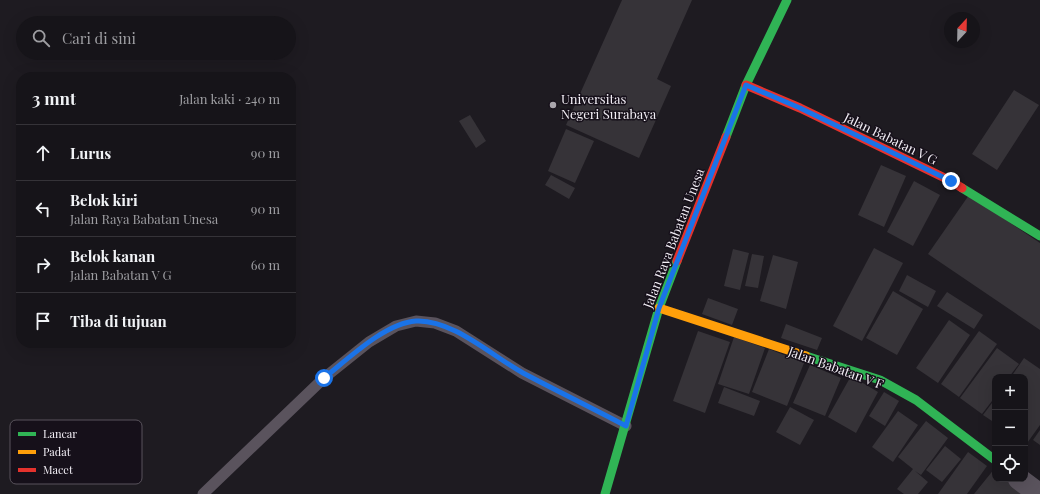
<!DOCTYPE html>
<html lang="id">
<head>
<meta charset="utf-8">
<style>
  body { margin:0; font-family:"Playfair Display",serif; background:#232126; color:#f1f3f6 }
  .controls { position:absolute; right:12px; bottom:12px; display:grid; overflow:hidden; border-radius:8px; box-shadow:0 4px 16px #0002 }
  .controls button { width:36px; height:36px; display:grid; place-items:center; padding:0; border:0; border-bottom:1px solid #353338; background:#161419; color:#f1f3f6; font:20px sans-serif }
  .compass { position:absolute; left:944px; top:12px; width:36px; height:36px; border-radius:50%; background:#161419; box-shadow:0 4px 16px #0002; rotate:22deg }
  .stop { position:absolute; width:12px; height:12px; margin:-9px; border:3px solid #1a73e8; border-radius:50%; background:#fff }
  .stop.end { background:#1a73e8; border-color:#fff; box-shadow:0 1px 4px #0008 }
  .list { margin:0; padding:0; list-style:none }
  h2 { display:flex; justify-content:space-between; align-items:center; height:52px; margin:0; padding:0 16px; font-size:17px }
  h2 small { font-size:13px; font-weight:400; color:#9e9ea2 }
  .list li { display:grid; grid-template-columns:26px 1fr auto; gap:12px; align-items:center; box-sizing:border-box; height:56px; padding:0 16px; border-top:1px solid #353338 }
  .list b { display:block; font-size:15px; white-space:nowrap }
  .list p { margin:0; font-size:13px; white-space:nowrap; color:#9e9ea2 }
  .list em { font-size:13px; font-style:normal; color:#9e9ea2 }
  .icon { flex:none; width:22px; height:22px; fill:none; stroke:currentColor; stroke-width:2; stroke-linecap:round; stroke-linejoin:round }
  .map { position:relative; flex:none; width:1040px; height:494px; overflow:hidden }
  .search { position:absolute; background:#161419; box-shadow:0 4px 16px #0002; left:16px; top:16px; width:280px; height:44px; display:flex; align-items:center; gap:10px; box-sizing:border-box; padding:0 14px; border-radius:22px; color:#9e9ea2; font-size:15px }
  .panel { position:absolute; background:#161419; box-shadow:0 4px 16px #0002; left:16px; top:72px; width:280px; height:276px; border-radius:16px }
  .map>svg:first-child { display:block }
  .building { fill:#363338 }
  .lines { fill:none; stroke-linecap:round; stroke-linejoin:round }
  .lane { stroke:#5a535d; stroke-width:11 }
  .street { stroke:#5a535d; stroke-width:22 }
  .fast { stroke:#30b455; stroke-width:9 }
  .slow { stroke:#ff9f0a; stroke-width:9 }
  .jam { stroke:#e5322d; stroke-width:9 }
  .route { stroke:#1a73e8; stroke-width:5 }
  .poi-dot { fill:#a9a5ac; stroke:#16101a; stroke-width:1.5 }
  .labels { text-anchor:middle; dominant-baseline:central; stroke-width:3; stroke-linejoin:round; paint-order:stroke }
  .poi-label { font-size:13px; fill:#f4f0f7; stroke:#16101a; text-anchor:start }
  .street-label { font-size:13px; fill:#f4f0f7; stroke:#16101a }
  .key { fill:#16101a; stroke:#59535c; stroke-width:1 }
  .key-label { font-size:11px; fill:#f4f0f7 }
</style>
</head>
<body>
<div class="map">
<svg width="1040" height="494" viewBox="0 0 1040 494">
  <rect width="100%" height="100%" fill="#1e1b21"/>
  <g class="building">
    <path d="M622,0H692L657,79L671,86L639,158L566,125Z"/>
    <path d="M1014,90L1039,105L997,170L972,154Z"/>
    <path d="M470,115L486,141L476,148L459,121Z"/>
    <path d="M566,129L594,141L575,183L548,171Z"/>
    <path d="M881,165L906,176L884,227L858,215Z"/>
    <path d="M551,175L575,188L569,199L545,185Z"/>
    <path d="M914,181L940,195L913,246L887,232Z"/>
    <path d="M969,195L1040,243V330L928,254Z"/>
    <path d="M874,248L903,263L862,341L833,326Z"/>
    <path d="M733,249L749,253L740,290L724,286Z"/>
    <path d="M752,254L764,256L758,288L745,286Z"/>
    <path d="M773,255L798,262L786,309L760,301Z"/>
    <path d="M907,275L936,291L928,307L899,291Z"/>
    <path d="M893,291L923,309L897,355L866,338Z"/>
    <path d="M947,292L983,315L974,329L937,306Z"/>
    <path d="M708,298L738,309L732,325L702,314Z"/>
    <path d="M949,320L970,335L938,383L916,368Z"/>
    <path d="M786,324L822,338L817,350L781,338Z"/>
    <path d="M698,331L730,342L705,413L673,401Z"/>
    <path d="M979,331L997,344L959,397L941,384Z"/>
    <path d="M734,337L765,348L749,394L718,384Z"/>
    <path d="M997,348L1019,364L1009,377H995V397L982,414L960,398Z"/>
    <path d="M769,349L804,363L787,406L752,392Z"/>
    <path d="M1024,358L1040,369V425L1025,446V377H1011Z"/>
    <path d="M810,365L841,378L825,416L793,403Z"/>
    <path d="M851,376L878,392L856,433L828,417Z"/>
    <path d="M724,387L760,401L754,416L718,403Z"/>
    <path d="M884,392L899,401L885,426L869,416Z"/>
    <path d="M995,399V423L983,415Z"/>
    <path d="M790,407L814,420L800,445L776,432Z"/>
    <path d="M898,411L918,425L893,462L872,447Z"/>
    <path d="M926,421L948,438L921,475L915,471L928,482L918,494H904L897,489L913,469L898,457Z"/>
    <path d="M1040,430V445L1033,440Z"/>
    <path d="M945,446L961,459L942,482L926,470Z"/>
    <path d="M968,452L987,466L967,494H938Z"/>
    <path d="M995,468V479H1009L1021,494H974Z"/>
  </g>
  <g class="lines">
    <path class="lane" d="M203,494L324,378L369,342L396,326L416,321L435,323L456,331L522,373L626,426"/>
    <path class="street" d="M1019,479L1039,494"/>
    <g class="fast">
      <path d="M726,137L746,85L787,0"/>
      <path d="M962,188L1040,236"/>
      <path d="M806,356L880,380L916,400L995,460"/>
      <path d="M605,494L659,308L677,261"/>
    </g>
    <path class="slow" d="M659,308L806,356"/>
    <g class="jam">
      <path d="M746,85L800,108L951,181L962,188"/>
      <path d="M677,261L726,137"/>
    </g>
  </g>
  <g class="lines">
    <path class="route" d="M324,378C348,359 385,323 416,321C452,319 492,356 523,373C557,391 592,408 626,426L659,308L746,85L800,108L951,181"/>
  </g>
  <circle class="poi-dot" cx="553" cy="105" r="4"/>
  <g class="labels">
    <g class="poi-label">
      <text x="561" y="98">Universitas<tspan x="561" dy="15">Negeri Surabaya</tspan></text>
    </g>
    <g class="street-label">
      <text transform="translate(891 138) rotate(26)">Jalan Babatan V G</text>
      <text transform="translate(673 238) rotate(-69)">Jalan Raya Babatan Unesa</text>
      <text transform="translate(836 367) rotate(20)">Jalan Babatan V F</text>
    </g>
  </g>
  <rect x="10" y="420" width="132" height="64" rx="6" class="key"/>
  <rect x="18" y="432" width="18" height="4" fill="#30b455"/>
  <rect x="18" y="450" width="18" height="4" fill="#ff9f0a"/>
  <rect x="18" y="468" width="18" height="4" fill="#e5322d"/>
  <g class="key-label">
    <text x="43" y="438">Lancar</text>
    <text x="43" y="456">Padat</text>
    <text x="43" y="474">Macet</text>
  </g>
</svg>
<div class="controls">
<button>+</button>
<button>−</button>
<button><svg class="icon" aria-label="locate" viewBox="0 0 24 24"><circle cx="12" cy="12" r="6"/><path d="M12 2v4M12 18v4M2 12h4M18 12h4"/></svg></button>
</div>
<svg class="compass" viewBox="-18 -18 36 36"><path d="M0-13l5 13h-10z" fill="#e53935"/><path d="M0 13l5-13h-10z" fill="#9e9ea2"/></svg>
<div class="stop" style="left:324px;top:378px"></div>
<div class="stop end" style="left:951px;top:181px"></div>
<div class="search"><svg class="icon" aria-label="search" viewBox="0 0 24 24"><circle cx="10" cy="10" r="6"/><path d="M15 15l6 6"/></svg>Cari di sini</div>
<section class="panel">
<h2>3 mnt<small>Jalan kaki · 240 m</small></h2>
<ul class="list">
<li><svg class="icon" aria-label="ahead" viewBox="0 0 24 24"><path d="M12 20V5M6 11l6-6 6 6"/></svg><div><b>Lurus</b></div><em>90 m</em></li>
<li><svg class="icon" aria-label="left" viewBox="0 0 24 24"><path d="M17 20v-9H6M10 6l-5 5 5 5"/></svg><div><b>Belok kiri</b><p>Jalan Raya Babatan Unesa</p></div><em>90 m</em></li>
<li><svg class="icon" aria-label="right" viewBox="0 0 24 24"><path d="M7 20v-9h11M14 6l5 5-5 5"/></svg><div><b>Belok kanan</b><p>Jalan Babatan V G</p></div><em>60 m</em></li>
<li><svg class="icon" aria-label="arrive" viewBox="0 0 24 24"><path d="M6 21V4h12l-3 4 3 4H6"/></svg><div><b>Tiba di tujuan</b></div></li>
</ul>
</section>
</div>
</body>
</html>
